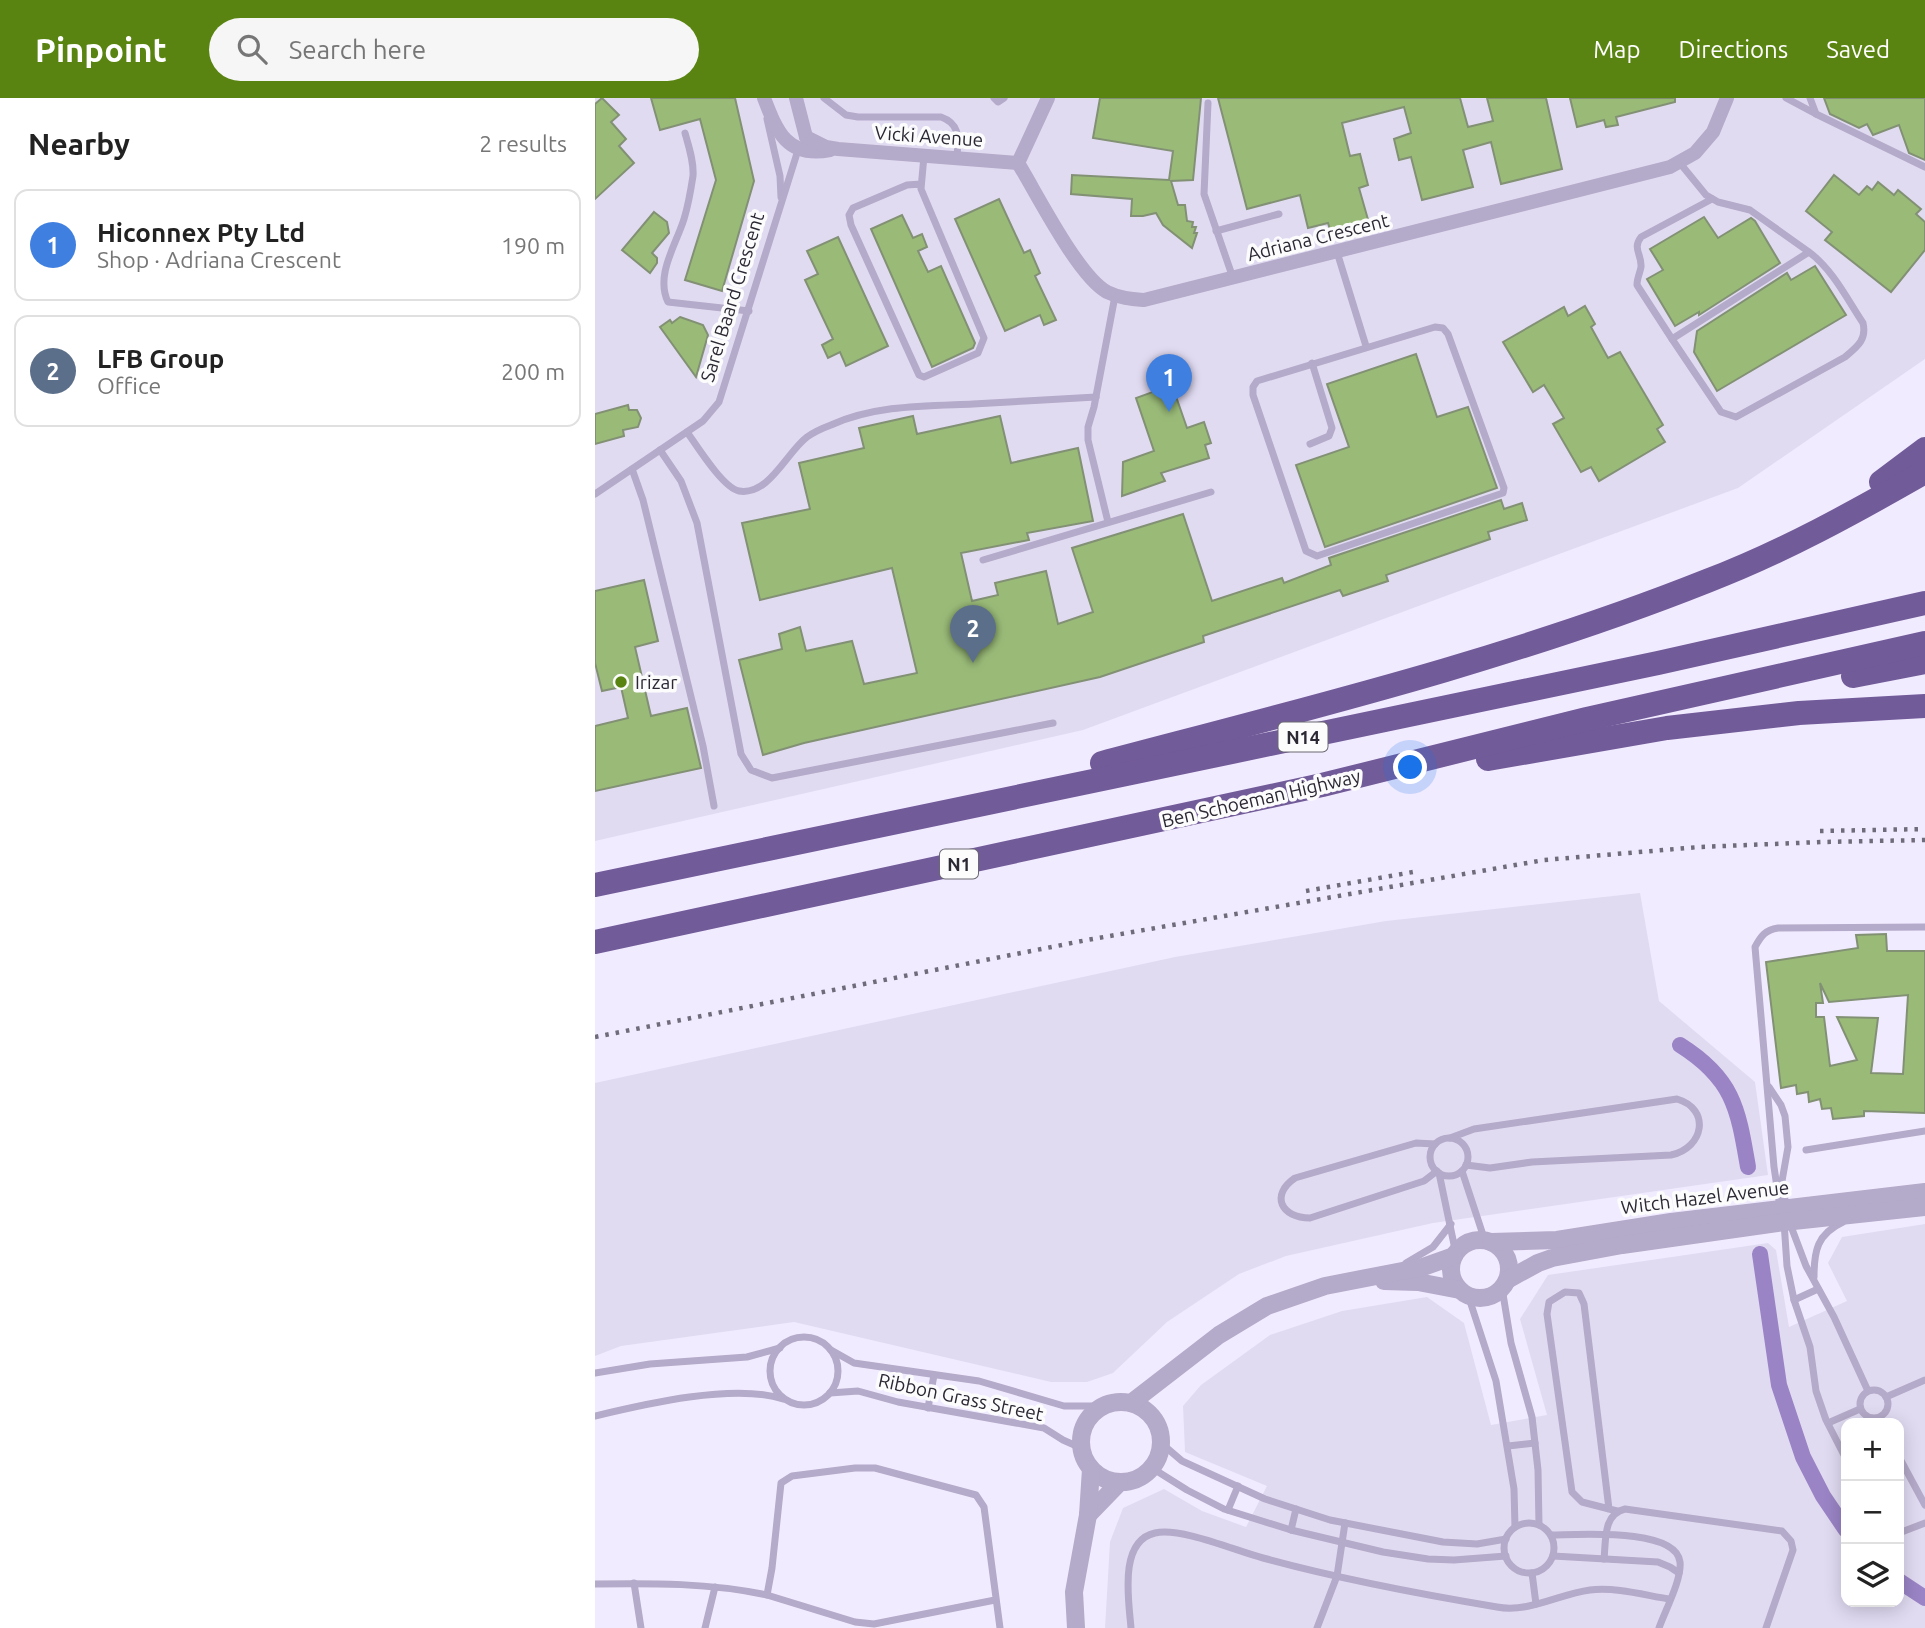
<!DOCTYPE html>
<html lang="en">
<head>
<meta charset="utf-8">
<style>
  body { margin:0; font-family:Ubuntu,sans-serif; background:#f6f6f6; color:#222 }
  .controls { position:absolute; right:21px; bottom:21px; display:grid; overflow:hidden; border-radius:14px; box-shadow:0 4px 18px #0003 }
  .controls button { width:63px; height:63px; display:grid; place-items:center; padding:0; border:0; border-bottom:2px solid #e0e0e0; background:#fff; color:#222; font:35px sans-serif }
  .you { position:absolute; left:816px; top:670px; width:24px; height:24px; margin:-18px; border:5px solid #fff; border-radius:50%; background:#1a73e8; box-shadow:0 0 0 10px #1a73e833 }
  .badge { display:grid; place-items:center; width:46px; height:46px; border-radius:50%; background:#598411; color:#fff; font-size:23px; font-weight:700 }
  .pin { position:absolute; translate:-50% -58px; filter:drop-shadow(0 2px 4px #0008) }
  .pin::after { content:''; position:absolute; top:37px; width:24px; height:21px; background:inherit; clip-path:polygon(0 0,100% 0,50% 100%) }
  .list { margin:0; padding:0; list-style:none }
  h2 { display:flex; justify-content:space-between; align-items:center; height:91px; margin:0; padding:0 28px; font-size:30px }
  h2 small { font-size:23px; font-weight:400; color:#767676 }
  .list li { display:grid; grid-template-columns:46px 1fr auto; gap:21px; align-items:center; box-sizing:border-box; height:112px; margin:0 14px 14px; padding:0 14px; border:2px solid #e0e0e0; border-radius:14px }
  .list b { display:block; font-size:26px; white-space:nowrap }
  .list p { margin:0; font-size:23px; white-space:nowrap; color:#767676 }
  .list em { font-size:23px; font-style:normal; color:#767676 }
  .icon { flex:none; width:38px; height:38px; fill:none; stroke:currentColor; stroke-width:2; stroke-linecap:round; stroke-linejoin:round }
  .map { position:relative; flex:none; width:1330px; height:1530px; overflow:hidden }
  header { display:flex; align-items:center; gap:42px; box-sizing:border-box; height:98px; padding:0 35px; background:#598411; color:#fff }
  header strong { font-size:33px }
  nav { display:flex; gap:38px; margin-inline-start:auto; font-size:24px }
  .search { width:490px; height:63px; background:#f6f6f6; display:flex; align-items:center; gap:18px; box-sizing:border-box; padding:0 24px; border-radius:38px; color:#767676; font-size:26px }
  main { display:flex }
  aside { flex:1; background:#fff }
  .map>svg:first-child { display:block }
  .built { fill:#e1dbf2; fill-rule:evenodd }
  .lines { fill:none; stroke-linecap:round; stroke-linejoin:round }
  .canal { stroke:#9a84c5; stroke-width:16 }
  .building { fill:#9abb78; stroke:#829174; stroke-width:2; fill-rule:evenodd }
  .service { stroke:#b4aac9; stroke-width:7 }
  .minor { stroke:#b4aac9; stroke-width:14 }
  .tertiary { stroke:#b4aac9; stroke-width:18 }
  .motorway { stroke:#725b99; stroke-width:24 }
  .rail { stroke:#706b7a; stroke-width:4.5; stroke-dasharray:3.5 7; stroke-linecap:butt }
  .poi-dot { fill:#598411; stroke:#fcfcfc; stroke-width:2.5 }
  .labels { text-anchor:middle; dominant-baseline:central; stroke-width:7; stroke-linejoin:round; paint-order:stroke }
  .shield { fill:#fcfcfc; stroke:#6a6870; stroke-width:2 }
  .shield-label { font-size:18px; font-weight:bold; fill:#2c2834 }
  .street-label { font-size:19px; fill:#2c2834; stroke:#fcfcfc }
  .poi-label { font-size:19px; fill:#2c2834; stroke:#fcfcfc; text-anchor:start }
</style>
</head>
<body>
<header>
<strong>Pinpoint</strong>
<div class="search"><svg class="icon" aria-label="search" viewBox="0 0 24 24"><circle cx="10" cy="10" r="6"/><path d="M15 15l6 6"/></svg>Search here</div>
<nav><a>Map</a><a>Directions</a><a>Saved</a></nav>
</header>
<main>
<aside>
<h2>Nearby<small>2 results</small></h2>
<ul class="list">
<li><span class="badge" style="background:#3f7fe0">1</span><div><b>Hiconnex Pty Ltd</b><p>Shop · Adriana Crescent</p></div><em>190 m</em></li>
<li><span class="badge" style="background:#5c6f8a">2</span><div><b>LFB Group</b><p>Office</p></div><em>200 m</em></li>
</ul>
</aside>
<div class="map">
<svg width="1330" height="1530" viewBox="0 0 1330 1530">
  <rect width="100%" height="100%" fill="#f1ebff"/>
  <g class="built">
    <path d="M0,0H1330V261L1143,390L488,632L0,743Z"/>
    <path d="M1045,795L1064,903L1160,984L1173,1077L838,1125L691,1158L644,1176L572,1224L518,1275L492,1284H456L199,1224L26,1248L0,1258V985L580,859L791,823Z"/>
    <path d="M1330,1126V1530H510L515,1444L528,1410L569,1391L607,1413L651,1429L672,1388L590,1354L588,1308L606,1287L675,1237L747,1213L832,1199L869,1225L896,1327L952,1317L925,1221L953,1177L1173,1145L1181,1152L1194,1229L1252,1203L1233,1165L1247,1139ZM1251,1325H1304V1504H1251Z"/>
  </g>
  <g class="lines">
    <g class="canal">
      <path d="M1085,947C1139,981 1143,1011 1153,1069"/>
      <path d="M1165,1156L1184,1287L1208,1359L1228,1398L1251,1432"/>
      <path d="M1304,1483L1330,1500"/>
    </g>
  </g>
  <g class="building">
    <path d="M7,0L24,17L16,24L31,41L24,48L39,65L0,101V6Z"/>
    <path d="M56,0H140L159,83L127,193L90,182L121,82L105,21L65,32Z"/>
    <path d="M505,0H606L598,82L576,83L583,107H590L592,123L598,124L597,129H601L599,135H602L597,150L568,127L561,115L548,118H536L537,101L476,96L477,77L574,82L578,53L498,40Z"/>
    <path d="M623,0H865L873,29L898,23L892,0H951L967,71L906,86L896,44L868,52L878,89L827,102L816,59L804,62L799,41L816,35L809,9L747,25L755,58L765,56L773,87L764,90L774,125L736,135L733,125L713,130L705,97L652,111Z"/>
    <path d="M975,0H1080V4L1021,19L1023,27L1011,29L1009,22L982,29Z"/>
    <path d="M1229,0H1330V62L1314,55L1304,27L1278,37L1272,26L1264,30L1235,16Z"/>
    <path d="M1239,77L1264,97L1272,88L1277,92L1283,84L1299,97L1303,92L1326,111L1321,116L1330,124V152L1296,194L1230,142L1237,134L1211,113Z"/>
    <path d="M404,101L429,155L435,152L445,175L440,178L461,222L449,227L445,217L410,233L360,121Z"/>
    <path d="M59,114L72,124L74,135L57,155L62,160V165L55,175L27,152Z"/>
    <path d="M307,117L318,140L327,136L332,149L323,153L333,174L346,168L380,245L378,250L337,269L276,131Z"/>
    <path d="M1109,119L1123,140L1156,120L1160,123L1185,165L1104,217V214L1080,228L1052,181L1068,172L1055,151Z"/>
    <path d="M243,139L293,248L251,268L245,254L233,260L227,247L238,241L210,182L223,176L212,153Z"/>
    <path d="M1220,168L1251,217L1122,293L1099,254L1102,233L1192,175L1196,182Z"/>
    <path d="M990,208L1000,226L996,229L1013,260L1025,254L1068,327L1062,331L1070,344L1004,383L996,369L986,374L958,326L969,320L949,287L938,294L908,244L969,209L973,218Z"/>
    <path d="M85,219L108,227L113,237L101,279L65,229L75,222L77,225Z"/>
    <path d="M821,256L842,319L873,309L902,390L730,449L701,367L754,349L732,286Z"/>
    <path d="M577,287L592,330L609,324L616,345L610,347L614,360L566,375L570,383L527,398L528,364L559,353L541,300Z"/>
    <path d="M33,307L34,312H42L46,320L43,329L28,332L29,338L0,346V316Z"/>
    <path d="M318,318L322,336L405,318L416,365L483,350L498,423L432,435L434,442L366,455L377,503L403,497L400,485L451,473L463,526L498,514L477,450L588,416L617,503L687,480L689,485L736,467L734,460L906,402L909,411L927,405L932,422L893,434L895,441L791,477L793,483L748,498L745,492L608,538L609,544L505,579L209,645L168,657L144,562L187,551L184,536L205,529L211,553L257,543L269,586L322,575L297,470L165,502L147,425L215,411L204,365L269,350L264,330Z"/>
    <path d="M49,482L63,543L40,549L56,618L92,610L106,670L0,693V628L33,620L26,589L7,593L0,565V493Z"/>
    <path d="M1291,836L1292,853H1330V1015L1269,1013V1018L1238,1021L1236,1010L1227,1011L1225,1001L1214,1004L1213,994L1202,996L1201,987L1186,990L1171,864L1263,850L1261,837ZM1225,885L1234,904L1313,897L1308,976L1276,975L1283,920L1242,919L1262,962L1235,968L1229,919H1221V905H1228Z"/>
  </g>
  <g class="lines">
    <g class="service">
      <path d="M229,0L251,17L263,19H346C366,26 363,41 362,60"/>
      <path d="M399,0L403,4L409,0"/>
      <path d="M1191,0L1221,16"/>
      <path d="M1215,0L1221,16L1330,69"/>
      <path d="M613,5L609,96L638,180"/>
      <path d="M172,21L185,78L186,99"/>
      <path d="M90,35C94,49 99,64 98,78C96,91 93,108 89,121C81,147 60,177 73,204L154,213"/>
      <path d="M1084,64L1111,97L1123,104L1155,112L1214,154C1238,172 1252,201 1268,225C1272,242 1262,249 1250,259L1141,319L1126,314L1077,241L1214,154"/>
      <path d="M326,86L312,87L258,110L254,117L256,127L324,277L329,279L383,255L389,240L326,91L329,58"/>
      <path d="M621,133L684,116"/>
      <path d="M742,154L771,248"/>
      <path d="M840,229L848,230L853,236L909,390L908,395L722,458L711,453L658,297V289L662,283Z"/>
      <path d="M1077,241L1042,187C1042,180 1045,175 1046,169C1047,156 1037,151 1046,139L1117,101"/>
      <path d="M92,334C102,348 128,390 144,393C174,398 191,355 212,339C219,334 228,330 236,327C280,307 330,308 378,306C419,304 460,301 501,299"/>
      <path d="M715,346L734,338L737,330L717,265"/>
      <path d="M65,352L86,383L102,425L146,656L156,672L177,680L458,625"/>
      <path d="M37,371L48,402L108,648L119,708"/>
      <path d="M0,396L108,323L124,304L203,52"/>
      <path d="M513,424L493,342V329L499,309L520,198"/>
      <path d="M388,462L616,394"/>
      <path d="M1174,989L1186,1007L1190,1018L1193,1049L1187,1083L1191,1108"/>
      <path d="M855,1040L879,1031L1082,1001C1116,1011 1109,1050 1076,1057L937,1064L895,1070L871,1067"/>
      <circle cx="854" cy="1059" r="19"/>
      <path d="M840,1046L821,1045L700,1080C675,1097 686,1120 715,1120L829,1083L842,1073"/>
      <path d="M1211,1052L1330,1033"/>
      <path d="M867,1073L890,1143"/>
      <path d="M844,1075L861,1156"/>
      <path d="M1185,1109L1179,1069L1160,849C1166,838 1170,832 1183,830L1330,829"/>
      <path d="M1194,1123L1211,1168L1239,1219L1273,1293"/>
      <path d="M1189,1124L1192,1168L1199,1202L1215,1249L1221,1293L1231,1322L1251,1361"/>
      <path d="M811,1165L838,1149L856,1126"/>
      <path d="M1219,1179C1219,1153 1222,1136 1248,1124"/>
      <path d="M907,1190L916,1245L937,1319L943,1372L944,1427"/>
      <path d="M873,1197L901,1283L919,1391L920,1429"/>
      <path d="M1199,1202L1223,1191"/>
      <circle cx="209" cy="1273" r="34"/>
      <path d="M236,1252L259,1265L384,1283L469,1308H507"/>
      <path d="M0,1275L55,1266L152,1259L185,1250"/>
      <circle cx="1279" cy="1306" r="14"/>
      <path d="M235,1295L263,1293L303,1304L449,1330L468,1342L486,1350"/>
      <path d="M1291,1299L1330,1282"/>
      <path d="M333,1310L339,1277"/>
      <path d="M0,1318C50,1306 139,1285 188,1301"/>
      <path d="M1233,1325L1265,1311"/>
      <path d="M566,1345L587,1363L670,1401L735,1422L848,1444L882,1446L911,1441"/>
      <path d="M913,1348L940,1345"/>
      <path d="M1304,1359L1330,1407"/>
      <path d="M557,1370L592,1392L629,1411L696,1432L788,1454L833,1461L859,1462L911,1458"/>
      <path d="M1014,1411L989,1206L984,1195L970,1194L954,1204L952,1216L977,1394L987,1404L1022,1413"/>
      <path d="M633,1412L643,1388"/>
      <circle cx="934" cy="1450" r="25"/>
      <path d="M696,1432L701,1411"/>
      <path d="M1304,1435L1330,1425"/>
      <path d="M956,1437C981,1437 1081,1429 1085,1464C1087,1481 1070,1513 1064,1530"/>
      <path d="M958,1458L1063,1464L1075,1469L1084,1475"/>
      <path d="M1009,1461C1011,1442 1008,1416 1030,1411L1187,1433L1196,1443L1198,1452L1171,1530"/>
      <path d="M937,1475L941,1506"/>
      <path d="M39,1485L46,1530"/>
      <path d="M0,1486C57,1485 116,1485 172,1497"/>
      <path d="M400,1502L279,1526L260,1524L172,1497L177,1470L186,1385L197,1378L260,1370H280L381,1397L389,1409L405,1530"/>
      <path d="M110,1530L120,1489"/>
      <path d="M536,1530C534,1504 523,1443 560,1435C586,1429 641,1453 668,1460C744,1481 824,1496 902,1509C934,1515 964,1496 995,1492C1021,1489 1049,1497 1074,1501"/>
      <path d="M722,1530L742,1478L750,1425"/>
    </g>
    <g class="minor">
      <path d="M169,0C182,34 192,60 235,52"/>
      <path d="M201,0L211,39"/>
      <path d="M453,0L423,65C442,96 483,178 512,194C524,200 537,201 549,202L1075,69L1100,55L1118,34L1132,0"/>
      <path d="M211,39L231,49L243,51L423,65"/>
    </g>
    <g class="tertiary">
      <circle cx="885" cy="1171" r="29"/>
      <path d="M896,1144L962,1142L1076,1124L1330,1094"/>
      <path d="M912,1182L943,1165L957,1160L1027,1147L1189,1124L1330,1109"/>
      <path d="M789,1183L823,1184L865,1192"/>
      <circle cx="526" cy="1344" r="40"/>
      <path d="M536,1305L624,1237L672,1208L730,1188L828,1169L859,1158"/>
      <path d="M493,1417L524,1385"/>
      <path d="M481,1530L479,1494L493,1417L496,1371"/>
    </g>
    <g class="motorway">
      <path d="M1286,384L1330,351"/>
      <path d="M1258,578L1330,564"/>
      <path d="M893,661L1072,630L1204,615L1330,608"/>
      <path d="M507,665C711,611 916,561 1112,483C1188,454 1260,414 1330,374"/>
      <path d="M0,787L1063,565L1330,505"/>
      <path d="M0,844L727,687L992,621L1330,545"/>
    </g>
    <g class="rail">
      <path d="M1225,733L1330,731"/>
      <path d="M711,793L818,774"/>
      <path d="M0,939L492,842L949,762L1104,749L1226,744L1330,742"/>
    </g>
  </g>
  <circle class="poi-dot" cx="26" cy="584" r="7"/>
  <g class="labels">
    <g class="shield">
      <rect x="683.5" y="624.5" width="49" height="29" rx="5"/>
      <rect x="345" y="751.5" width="38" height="29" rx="5"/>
    </g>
    <g class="shield-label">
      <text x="708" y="639">N14</text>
      <text x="364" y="766">N1</text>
    </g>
    <g class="street-label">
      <text transform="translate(334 38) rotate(4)">Vicki Avenue</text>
      <text transform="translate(723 139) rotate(-14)">Adriana Crescent</text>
      <text transform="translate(137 199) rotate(-73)">Sarel Baard Crescent</text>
      <text transform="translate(666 700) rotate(-13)">Ben Schoeman Highway</text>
      <text transform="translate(1110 1099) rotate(-7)">Witch Hazel Avenue</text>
      <text transform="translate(366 1299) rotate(12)">Ribbon Grass Street</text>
    </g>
    <g class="poi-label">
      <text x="40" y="584">Irizar</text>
    </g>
  </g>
</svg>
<div class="controls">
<button>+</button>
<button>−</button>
<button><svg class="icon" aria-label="layers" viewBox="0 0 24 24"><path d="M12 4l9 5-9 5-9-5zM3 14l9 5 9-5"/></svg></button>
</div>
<div class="you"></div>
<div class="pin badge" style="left:574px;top:314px;background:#3f7fe0">1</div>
<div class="pin badge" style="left:378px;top:565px;background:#5c6f8a">2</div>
</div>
</main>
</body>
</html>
